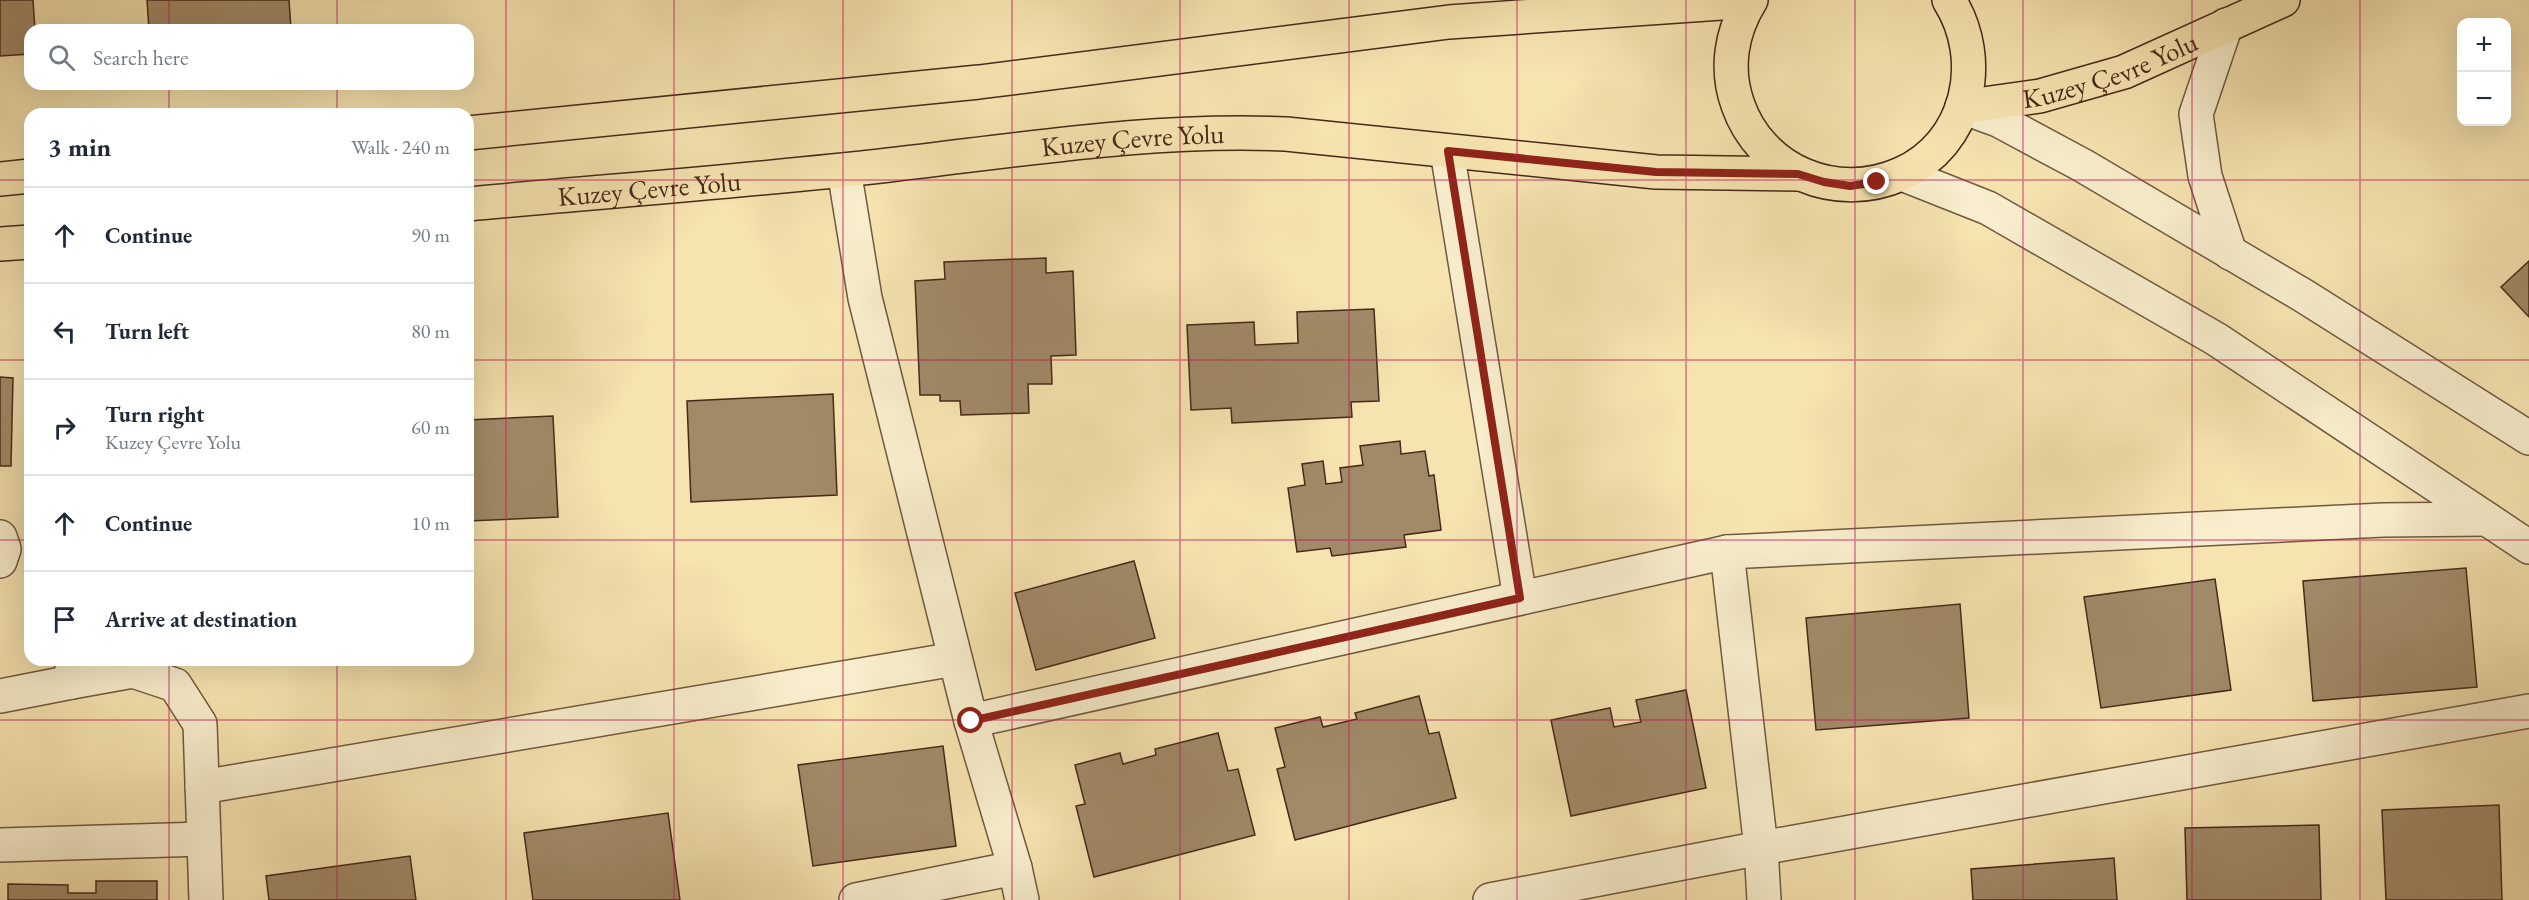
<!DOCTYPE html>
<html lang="en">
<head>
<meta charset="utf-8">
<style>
  body { margin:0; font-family:"EB Garamond",serif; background:#f6f6f7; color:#1f2937 }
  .controls { position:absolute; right:18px; top:18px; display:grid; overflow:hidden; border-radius:12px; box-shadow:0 6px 24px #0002 }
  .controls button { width:54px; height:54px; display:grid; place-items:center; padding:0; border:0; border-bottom:2px solid #e0e1e3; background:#fff; color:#1f2937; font:30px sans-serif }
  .stop { position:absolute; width:18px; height:18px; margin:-14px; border:4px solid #8f2418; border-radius:50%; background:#fff }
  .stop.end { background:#8f2418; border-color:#fff; box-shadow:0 2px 6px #0008 }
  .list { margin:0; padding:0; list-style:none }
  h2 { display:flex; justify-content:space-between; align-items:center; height:78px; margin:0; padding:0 24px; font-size:26px }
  h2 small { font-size:20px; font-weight:400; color:#747a83 }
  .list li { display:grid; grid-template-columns:39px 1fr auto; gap:18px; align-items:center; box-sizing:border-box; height:96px; padding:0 24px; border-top:2px solid #e0e1e3 }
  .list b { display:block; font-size:22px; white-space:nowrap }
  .list p { margin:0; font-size:20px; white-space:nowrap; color:#747a83 }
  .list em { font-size:20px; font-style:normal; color:#747a83 }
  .icon { flex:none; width:33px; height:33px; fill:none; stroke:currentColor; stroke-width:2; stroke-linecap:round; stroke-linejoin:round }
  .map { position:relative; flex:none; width:2529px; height:900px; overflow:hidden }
  .search { position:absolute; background:#fff; box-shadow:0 6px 24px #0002; left:24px; top:24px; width:450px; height:66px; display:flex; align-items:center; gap:15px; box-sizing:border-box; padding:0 21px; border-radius:18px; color:#747a83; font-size:22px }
  .panel { position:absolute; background:#fff; box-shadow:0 6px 24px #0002; left:24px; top:108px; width:450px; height:558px; border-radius:18px }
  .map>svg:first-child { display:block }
  .building { fill:#a18a68; stroke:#472919; stroke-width:1.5 }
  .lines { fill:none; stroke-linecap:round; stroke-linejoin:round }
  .minor-casing { stroke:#72583f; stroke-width:36 }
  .major-casing { stroke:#472919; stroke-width:36 }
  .minor { stroke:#f8edcc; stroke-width:33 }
  .major { stroke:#f5e3b0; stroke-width:33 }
  .route { stroke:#8f2418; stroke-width:8 }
  .grid { fill:none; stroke:#c2185b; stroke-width:1.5; stroke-opacity:0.55 }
  .labels { text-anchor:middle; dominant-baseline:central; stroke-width:6; stroke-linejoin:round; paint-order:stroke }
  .street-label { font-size:27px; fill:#472919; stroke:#f8edcc }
</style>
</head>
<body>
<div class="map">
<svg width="2529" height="900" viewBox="0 0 2529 900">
  <rect width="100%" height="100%" fill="#f5e3b0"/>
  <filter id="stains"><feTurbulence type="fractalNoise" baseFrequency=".00333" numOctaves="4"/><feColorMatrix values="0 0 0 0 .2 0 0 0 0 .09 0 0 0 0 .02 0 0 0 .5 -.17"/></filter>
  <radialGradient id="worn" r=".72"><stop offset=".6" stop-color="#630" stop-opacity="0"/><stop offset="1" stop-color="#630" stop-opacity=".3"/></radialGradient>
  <g class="building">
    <path d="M0,0H33L35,30H30V54L0,56Z"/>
    <path d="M147,0H289L291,29L149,30Z"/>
    <path d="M1046,258V273L1073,271L1076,355L1051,356L1052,384H1028L1029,413L961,415L960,401H940V395H920L915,281L945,279L944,262Z"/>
    <path d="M2529,261V317L2501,287Z"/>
    <path d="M1374,309L1379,401L1351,402L1352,417L1232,423L1231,408L1191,410L1187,325L1254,322L1255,345L1298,343L1297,312Z"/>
    <path d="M0,377L13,378L11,466H0Z"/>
    <path d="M833,394L837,495L691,502L687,401Z"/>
    <path d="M553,416L558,517L468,521V420Z"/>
    <path d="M1400,441L1401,454L1425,451L1429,476L1434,475L1441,530L1404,535L1406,547L1332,556L1330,548L1297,552L1288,488L1305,485L1302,464L1323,461L1326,484L1342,482L1340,468L1363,465L1360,446Z"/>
    <path d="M1134,561L1155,638L1036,670L1015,593Z"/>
    <path d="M2466,568L2477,687L2313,701L2303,581Z"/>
    <path d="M2215,579L2231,690L2101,708L2084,597Z"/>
    <path d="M1960,604L1969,718L1816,730L1806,618Z"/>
    <path d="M1686,690L1706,788L1571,816L1551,720L1610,708L1614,727L1641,722L1636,700Z"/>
    <path d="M1419,696L1429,734L1439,732L1456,798L1295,840L1277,769L1285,767L1275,728L1320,717L1323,727L1357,719L1355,713Z"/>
    <path d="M1218,733L1228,771L1238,769L1255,835L1094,877L1076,806L1085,804L1075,765L1120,753L1123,764L1156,755L1155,749Z"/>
    <path d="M943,746L956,846L813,866L798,765Z"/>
    <path d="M2499,805L2502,900H2386L2382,810Z"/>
    <path d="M668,813L680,900H533L524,833Z"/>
    <path d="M2319,825L2321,900H2187L2185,828Z"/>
    <path d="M410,856L416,900H269L266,876Z"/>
    <path d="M2114,858L2117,900H1973L1971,869Z"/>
    <path d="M96,881H157V900H8V884L68,885V893H96Z"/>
  </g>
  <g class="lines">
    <defs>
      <g id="minor">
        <path d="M2226,25L2196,114L2205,176L2230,253"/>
        <path d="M1962,107L1998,120L2082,165L2304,296L2529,438"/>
        <path d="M1447,151L1520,598"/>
        <path d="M844,170L865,298L971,721L1015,868L1022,900"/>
        <path d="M1902,174L1988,208L2216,339L2529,547"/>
        <path d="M0,537L4,549L0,561"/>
        <path d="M1727,552L1761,848L1764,900"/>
        <path d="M72,660V682L133,671L175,685L200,724L206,900"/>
        <path d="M0,696L72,682"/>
        <path d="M971,721L1727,552L2383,520L2487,519"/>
        <path d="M202,787L955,659"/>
        <path d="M0,845L204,839"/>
        <path d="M856,900L1015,868"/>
        <path d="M1490,900L1761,848L2529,711"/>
      </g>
      <g id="major">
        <path d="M1751,0C1731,32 1725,69 1738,105C1761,171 1836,203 1901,174C1969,144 1987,60 1949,0"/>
        <path id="s1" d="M1962,107L2040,96L2124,72L2283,0"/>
        <path d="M468,133L979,82L1449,22L1750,1"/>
        <path d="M0,179L30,176"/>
        <path id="s2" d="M468,204C608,191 749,181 889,165C1021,150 1153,128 1286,134L1656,172L1798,174"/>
        <path d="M0,244L30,242"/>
      </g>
    </defs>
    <use href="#minor" class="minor-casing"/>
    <use href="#major" class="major-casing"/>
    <use href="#minor" class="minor"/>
    <use href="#major" class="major"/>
  </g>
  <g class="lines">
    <path class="route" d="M971,721L1520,598L1448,151L1656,172L1798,174L1824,182L1850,186L1877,182"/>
  </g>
  <path class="grid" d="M169,0V30M337,0V30M506,0V900M674,0V900M843,0V900M1012,0V900M1180,0V900M1349,0V900M1517,0V900M1686,0V900M1855,0V900M2023,0V900M2192,0V900M2360,0V900M169,84V114M337,84V114M0,180H30M468,180H2529M0,360H30M468,360H2529M0,540H30M468,540H2529M169,660V900M337,660V900M0,720H2529"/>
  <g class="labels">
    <g class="street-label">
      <text stroke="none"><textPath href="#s1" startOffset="153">Kuzey Çevre Yolu</textPath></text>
      <text stroke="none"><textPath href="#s2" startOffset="668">Kuzey Çevre Yolu</textPath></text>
      <text stroke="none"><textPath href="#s2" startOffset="182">Kuzey Çevre Yolu</textPath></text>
    </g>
  </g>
  <rect width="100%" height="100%" filter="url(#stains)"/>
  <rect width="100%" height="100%" fill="url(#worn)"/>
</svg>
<div class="controls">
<button>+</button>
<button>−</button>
</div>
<div class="stop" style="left:971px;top:721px"></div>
<div class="stop end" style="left:1877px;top:182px"></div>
<div class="search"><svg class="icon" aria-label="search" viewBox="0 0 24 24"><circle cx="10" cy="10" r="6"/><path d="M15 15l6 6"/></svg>Search here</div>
<section class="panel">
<h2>3 min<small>Walk · 240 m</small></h2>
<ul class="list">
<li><svg class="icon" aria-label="ahead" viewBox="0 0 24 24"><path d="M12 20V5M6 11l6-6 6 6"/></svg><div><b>Continue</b></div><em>90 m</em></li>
<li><svg class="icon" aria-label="left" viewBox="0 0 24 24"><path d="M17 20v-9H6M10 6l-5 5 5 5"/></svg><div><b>Turn left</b></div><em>80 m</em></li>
<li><svg class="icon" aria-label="right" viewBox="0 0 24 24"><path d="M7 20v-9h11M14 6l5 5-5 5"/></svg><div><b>Turn right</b><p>Kuzey Çevre Yolu</p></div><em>60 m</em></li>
<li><svg class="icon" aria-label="ahead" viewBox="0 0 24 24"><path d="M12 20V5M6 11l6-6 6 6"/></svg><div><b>Continue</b></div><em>10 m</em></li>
<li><svg class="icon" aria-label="arrive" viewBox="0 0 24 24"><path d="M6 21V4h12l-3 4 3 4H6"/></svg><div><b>Arrive at destination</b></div></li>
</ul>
</section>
</div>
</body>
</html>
